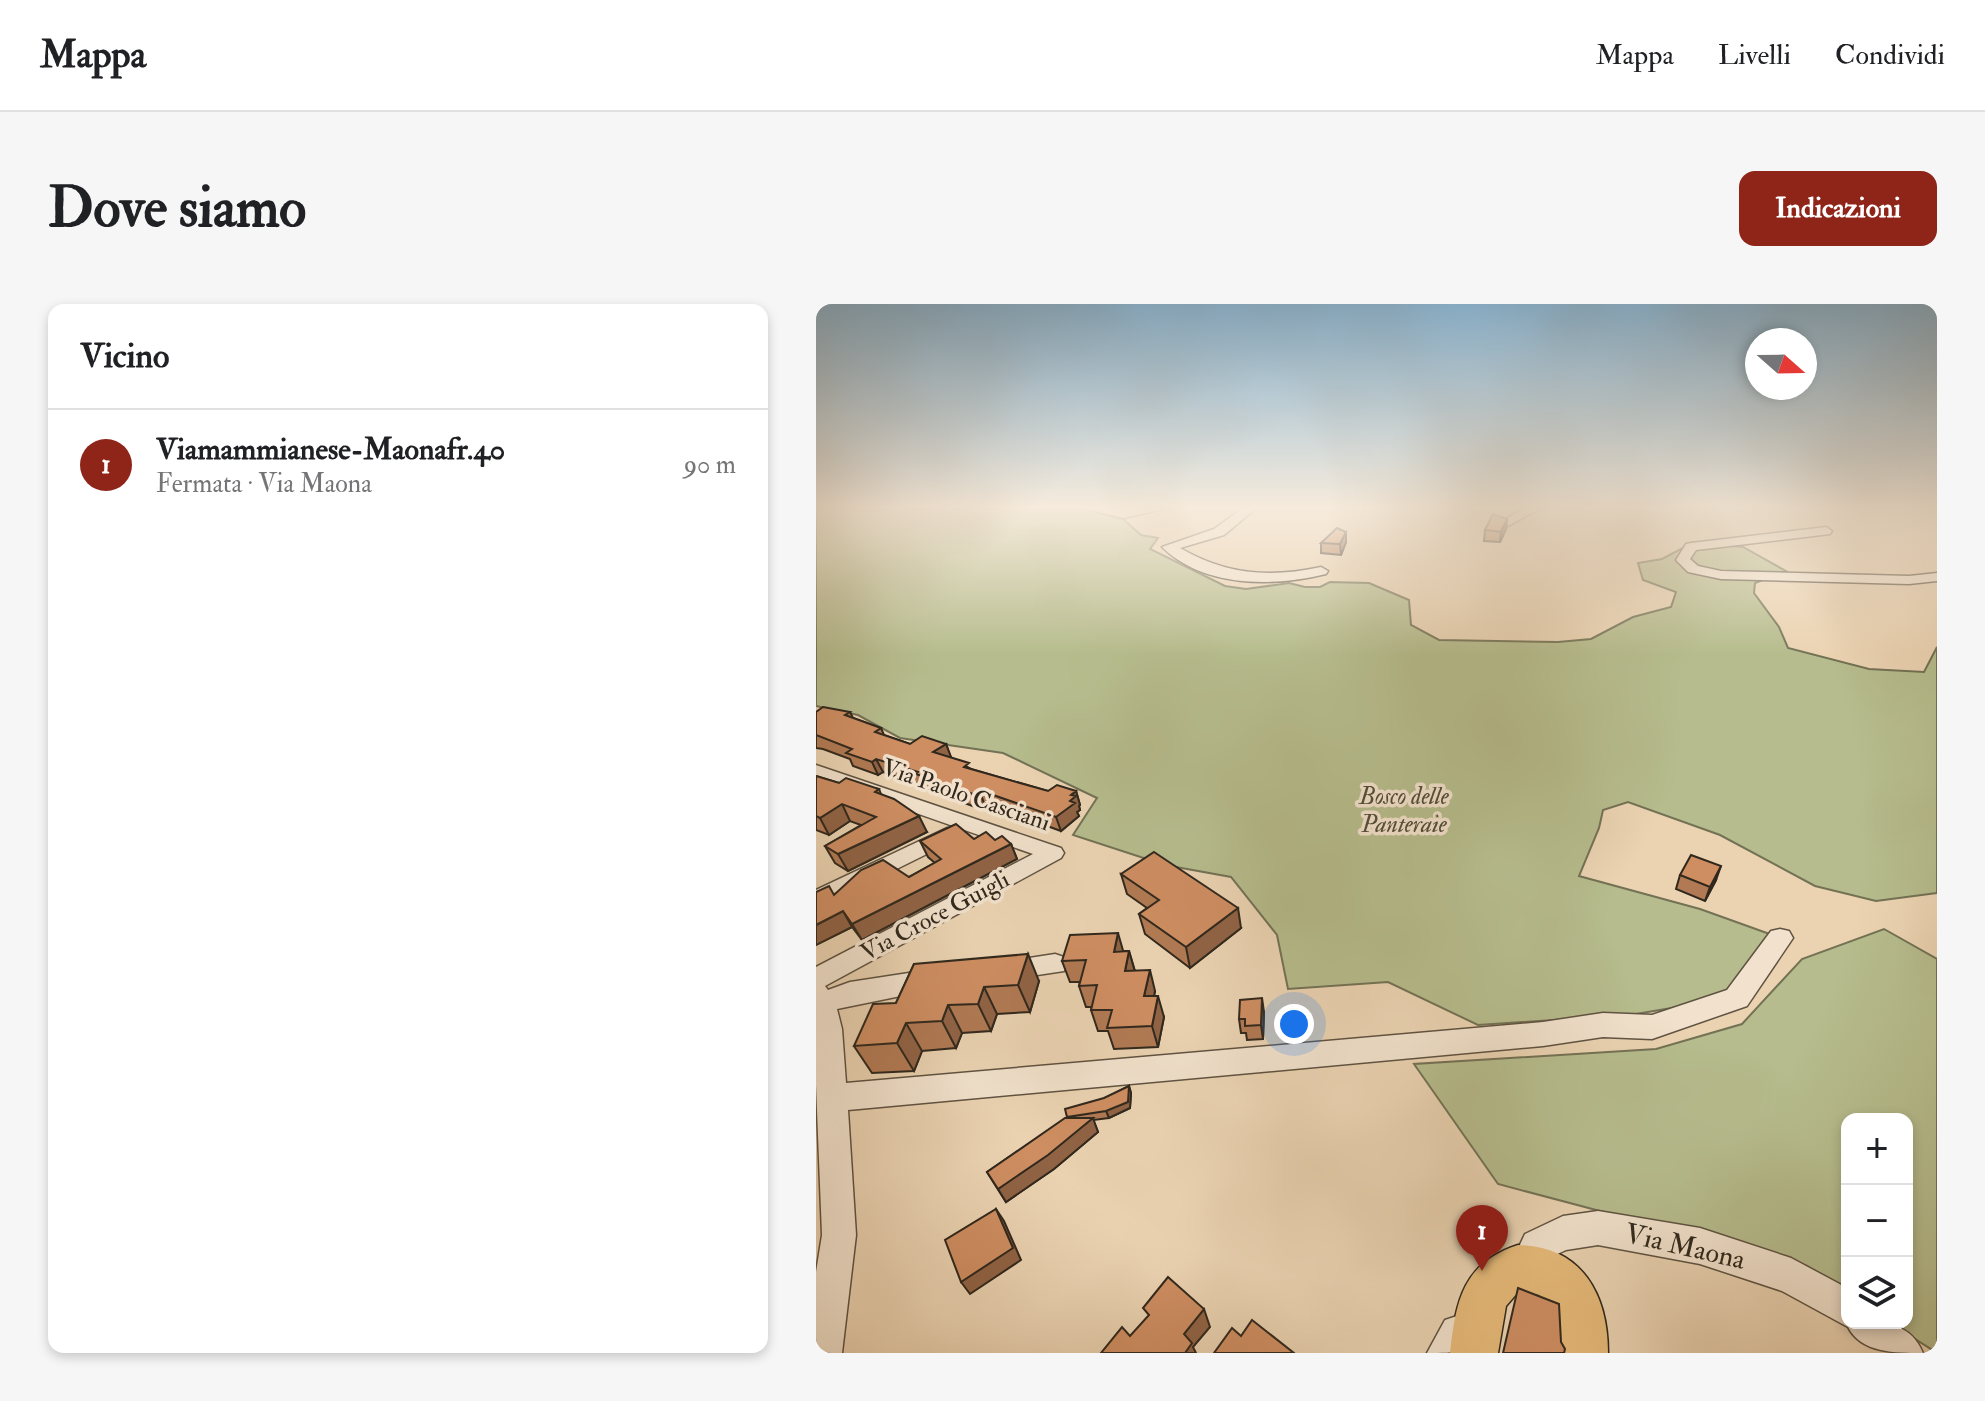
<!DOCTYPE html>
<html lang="it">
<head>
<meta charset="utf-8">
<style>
  body { margin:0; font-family:"IM FELL Double Pica",serif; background:#f6f6f6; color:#202124 }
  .controls { position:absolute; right:24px; bottom:24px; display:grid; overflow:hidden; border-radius:16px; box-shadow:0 4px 12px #0003 }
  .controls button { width:72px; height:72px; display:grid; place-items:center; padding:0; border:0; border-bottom:2px solid #e0e0e0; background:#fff; color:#202124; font:40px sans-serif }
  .compass { position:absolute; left:929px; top:24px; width:72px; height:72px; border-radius:50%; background:#fff; box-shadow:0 4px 12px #0003; rotate:110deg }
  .you { position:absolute; left:478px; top:720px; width:28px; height:28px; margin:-20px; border:6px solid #fff; border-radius:50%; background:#1a73e8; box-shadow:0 0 0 12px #1a73e833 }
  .badge { display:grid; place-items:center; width:52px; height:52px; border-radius:50%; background:#8f2418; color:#fff; font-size:26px; font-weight:700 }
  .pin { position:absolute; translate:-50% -66px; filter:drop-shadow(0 2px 4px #0008) }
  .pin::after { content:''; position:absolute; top:42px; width:28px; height:24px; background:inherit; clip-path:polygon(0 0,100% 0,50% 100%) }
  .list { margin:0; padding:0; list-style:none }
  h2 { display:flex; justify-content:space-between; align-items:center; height:104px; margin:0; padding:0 32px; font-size:34px }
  h2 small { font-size:26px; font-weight:400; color:#757577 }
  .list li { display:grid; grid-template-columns:52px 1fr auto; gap:24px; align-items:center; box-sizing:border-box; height:112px; padding:0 32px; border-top:2px solid #e0e0e0 }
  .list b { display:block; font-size:30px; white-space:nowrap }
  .list p { margin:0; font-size:26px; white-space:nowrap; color:#757577 }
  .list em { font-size:26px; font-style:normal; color:#757577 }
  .icon { flex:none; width:44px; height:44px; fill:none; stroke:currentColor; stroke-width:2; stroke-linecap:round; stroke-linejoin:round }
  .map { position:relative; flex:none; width:1121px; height:1049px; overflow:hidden; border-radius:16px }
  header { display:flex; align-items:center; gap:48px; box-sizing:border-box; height:112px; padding:0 40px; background:#fff; border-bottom:2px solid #e0e0e0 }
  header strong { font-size:38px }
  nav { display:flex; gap:44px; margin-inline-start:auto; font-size:28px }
  .intro { display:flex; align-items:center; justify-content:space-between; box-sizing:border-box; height:192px; padding:0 48px }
  h1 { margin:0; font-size:56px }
  .button { padding:20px 36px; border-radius:16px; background:#8f2418; color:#fff; font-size:28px; font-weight:700 }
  main { display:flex; gap:48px; padding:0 48px }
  aside { flex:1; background:#fff; border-radius:16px; box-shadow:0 4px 12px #0003 }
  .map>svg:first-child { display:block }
  .green { fill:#b6bc8d; stroke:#737255; stroke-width:2 }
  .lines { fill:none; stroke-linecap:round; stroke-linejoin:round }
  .minor-casing { stroke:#5f5342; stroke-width:3 }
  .major-casing { stroke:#30281d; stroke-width:3 }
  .minor { fill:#f2e2cd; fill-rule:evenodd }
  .major { fill:#e6ba79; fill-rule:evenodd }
  .wall { fill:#b17a54; stroke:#30281d; stroke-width:2 }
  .shaded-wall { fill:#906345; stroke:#30281d; stroke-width:2 }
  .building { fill:#ce8e62; stroke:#30281d; stroke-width:2 }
  .labels { text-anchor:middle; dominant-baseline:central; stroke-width:7; stroke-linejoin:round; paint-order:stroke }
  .street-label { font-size:24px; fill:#30281d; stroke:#f2e2cd }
  .park-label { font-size:24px; font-style:italic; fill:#524d39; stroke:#f2e2cd }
  .near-street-label { font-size:28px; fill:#30281d; stroke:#f2e2cd }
</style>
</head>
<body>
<header>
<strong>Mappa</strong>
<nav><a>Mappa</a><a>Livelli</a><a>Condividi</a></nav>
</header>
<div class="intro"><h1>Dove siamo</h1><a class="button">Indicazioni</a></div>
<main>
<aside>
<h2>Vicino<small></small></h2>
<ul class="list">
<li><span class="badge">1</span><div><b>Viamammianese-Maonafr.40</b><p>Fermata · Via Maona</p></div><em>90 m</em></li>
</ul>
</aside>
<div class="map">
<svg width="1121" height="1049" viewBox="0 0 1121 1049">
  <rect width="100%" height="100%" fill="#ebd3b2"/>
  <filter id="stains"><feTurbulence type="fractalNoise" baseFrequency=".0025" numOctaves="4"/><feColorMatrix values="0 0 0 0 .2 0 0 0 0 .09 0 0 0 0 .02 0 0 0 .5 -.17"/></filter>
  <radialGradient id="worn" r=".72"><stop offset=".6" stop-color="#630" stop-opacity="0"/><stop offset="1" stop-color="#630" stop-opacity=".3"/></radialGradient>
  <g class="green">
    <path d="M0,205H267L307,215L325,231L342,234L334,245L409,282L430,285L473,279L489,283H504L514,278L553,279L593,296L595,321L623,336L742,338L775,335L817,313L855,303L860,288L827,276L822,259L846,255L878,238L927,243L970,267L939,279L938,289L963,323L972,344L1053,365L1108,368L1121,343V589L1060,597L999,582L904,531L812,498L787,506L783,524L763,572L884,605L962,633L903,696L814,711L662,721L572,678L472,685L461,631L415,573L349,561L257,531L281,494L187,449L84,434L42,411L0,402Z"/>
    <path d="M1068,625L1121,655V1049L1074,1019H1091V815H1031V989L991,962L682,880L598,760L840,745L926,720L986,655Z"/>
  </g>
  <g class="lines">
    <defs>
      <g id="minor">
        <path d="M270,205H347L308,214Z"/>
        <path d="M426,205H439L408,231L364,244C410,271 454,274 505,263L512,267L510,270C457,283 388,284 346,243L398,225Z"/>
        <path d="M708,205H723L692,222L682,219Z"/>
        <path d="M1010,223L1016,227L1014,230L880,246L874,255L882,262L905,267L1093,272L1121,269V277L1093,280L905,275L872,268L860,256L870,240L875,239Z"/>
        <path d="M0,461L245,544L248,549L245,554L9,682L12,686L34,678L119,665L128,668L132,675L128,682L119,685L21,705L26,725L30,779L727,718L787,709L836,711L911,686L955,627L964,625L973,627L977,634L931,702L836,735L787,733L727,742L32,806L40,931L26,1049H0V968L6,931L0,781V663L217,550L0,474Z"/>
        <path d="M131,524L139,526L142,531L139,536L0,605V586Z"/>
        <path d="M239,650L248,653L252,660L248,667L189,676L180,673L176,666L180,659Z"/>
        <path d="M782,907L884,924L975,954L1031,984V1019C1063,1019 1093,1015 1107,1049C1079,1049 1045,1049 1032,1023L966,987L884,960L782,941L750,946L733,954L725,975L712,980L699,975L694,962L709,930L747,912Z"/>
        <path d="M656,1007L669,1013L675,1026C663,1049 638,1049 611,1049L629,1016Z"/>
      </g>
      <path id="major" d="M702,941C767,942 792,992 792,1049H744L742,1010L723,991L703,987L690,1002L682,1049H634C640,996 647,959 702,941Z"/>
    </defs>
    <use href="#minor" class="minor-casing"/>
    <use href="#major" class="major-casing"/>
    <use href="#minor" class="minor"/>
    <use href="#major" class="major"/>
  </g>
  <g class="wall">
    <path d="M691,215L690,225L684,238L668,237L669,226Z"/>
    <path d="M530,228V238L525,251L505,249V239Z"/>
    <path d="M0,408H34L37,414L65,424L68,431L94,440H130L135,454L155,465L232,487H260L264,501L263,502L264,506L261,508L263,512L245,527L168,499L162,504L106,483L105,481L67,468L62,471L37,462L34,455L7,445L0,444Z"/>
    <path d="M0,472L23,479L63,485L65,490L111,528L32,567L19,559L9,542L45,521L34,517L13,531L0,526Z"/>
    <path d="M158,535L179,536L195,540L201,555L46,636L36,623L0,641V588L18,590L93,573L119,559L112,553L104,537Z"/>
    <path d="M305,570L425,624L374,664L329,630L323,610L331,604L311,590Z"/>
    <path d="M864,571L900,576L889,597L860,585Z"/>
    <path d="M308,647H313L319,667L339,687L338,692L348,713L342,743L298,745L292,727H282L275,706L276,703H270L263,682L264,678H254L246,657Z"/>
    <path d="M98,660L223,677L214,708L181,710L175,727L146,729L140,744L106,747L98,767L56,769L38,742L80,699Z"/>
    <path d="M448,708L447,735L431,736L430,729H425L423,715Z"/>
    <path d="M313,782L315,789L314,804L293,814L277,816L282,828L238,865L190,898L171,868L251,814Z"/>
  </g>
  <g class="shaded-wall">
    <path d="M691,215L690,225L684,238L685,228Z"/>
    <path d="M530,228V238L525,251L524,240Z"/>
    <path d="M130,440L135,453L123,462L117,448Z"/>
    <path d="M60,455L67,468L62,471L56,458Z"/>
    <path d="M163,486L168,499L162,504L157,490Z"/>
    <path d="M260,487L264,501L263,502L264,506L261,508L263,512L245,527L240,513L255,491Z"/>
    <path d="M26,500L34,517L13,531L4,514Z"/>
    <path d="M103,512L111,528L32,567L22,550Z"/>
    <path d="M195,540L201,555L46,636L36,620Z"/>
    <path d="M905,562L900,576L889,597L894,583Z"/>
    <path d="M422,604L425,624L374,664L370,643Z"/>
    <path d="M27,607L36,623L0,641V621Z"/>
    <path d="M302,629L308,650L298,648Z"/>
    <path d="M313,647L319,668L309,667Z"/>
    <path d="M212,650L223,677L214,708L202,681Z"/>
    <path d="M334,666L339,687L334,713L328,692Z"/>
    <path d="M168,683L181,710L175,727L162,700Z"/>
    <path d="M342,692L348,713L342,743L336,722Z"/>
    <path d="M446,694L448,708L447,735L445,721Z"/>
    <path d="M132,701L146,729L140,744L126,717Z"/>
    <path d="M90,719L106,747L98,767L81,739Z"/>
    <path d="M313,782L315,789L314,804L293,814L290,807Z"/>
    <path d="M277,814L282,828L238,865L190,898L182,885Z"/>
    <path d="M180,905L188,917L205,956L154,990L145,978Z"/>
    <path d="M388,1005L394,1023L377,1043L380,1049H369L368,1030Z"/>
  </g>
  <g class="building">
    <path d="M677,210L691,215L685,228L669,226Z"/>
    <path d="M521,224L530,228L524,240L505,239Z"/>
    <path d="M7,403L34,408L29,411L65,424L59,428L94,440L106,432L130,440L117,448L153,459L148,463L232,487L241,481L260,487L255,491L260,492L254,497L259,499L240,513L163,486L157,490L100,470L102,468L60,455L56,458L30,449L36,445L0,431V408Z"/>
    <path d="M0,472L23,479L30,474L63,485L59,488L78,495L103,512L22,550L9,542L60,513L26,500L4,514L0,512Z"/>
    <path d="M140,520L158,535L170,528L179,536L186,532L195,540L36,620L27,607L0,621V588L13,582L18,591L45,566L67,556L93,573L125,555L104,537Z"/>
    <path d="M338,548L422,604L370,643L323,610L343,596L305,570Z"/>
    <path d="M875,551L905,562L894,583L864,571Z"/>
    <path d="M302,629L298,648L313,647L309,667L334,666L328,692H342L336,722L291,724L296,706H275L281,681L263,682L270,656L246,657L254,631Z"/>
    <path d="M212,650L202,681L168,683L162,700L132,701L126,717L90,719L81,739L38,742L57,700L80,699L98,660Z"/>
    <path d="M446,694L445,721L429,722V715H423L424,696Z"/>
    <path d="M313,782L312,798L290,807L251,813L249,805L288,794Z"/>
    <path d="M249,814H277L232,851L182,885L171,868Z"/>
    <path d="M180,905L197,944L145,978L129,936Z"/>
    <path d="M352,973L388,1005L368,1030L376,1039L369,1049H285L306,1023L314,1032L333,1011L327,1004Z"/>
    <path d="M702,984L743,1000L745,1038L749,1045L748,1049H687Z"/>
    <path d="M436,1016L478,1049H398L416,1024L425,1032Z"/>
  </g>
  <linearGradient id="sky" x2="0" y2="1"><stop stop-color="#89b5d4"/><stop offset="0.58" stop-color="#f6ebdc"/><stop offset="1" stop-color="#f6ebdc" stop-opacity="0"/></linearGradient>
  <rect width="1121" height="351" fill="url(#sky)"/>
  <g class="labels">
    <g class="street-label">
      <text transform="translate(150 491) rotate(19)">Via Paolo Casciani</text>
      <text transform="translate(119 612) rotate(-28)">Via Croce Guigli</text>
    </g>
    <g class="park-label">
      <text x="588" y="492">Bosco delle<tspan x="588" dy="28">Panteraie</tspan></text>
    </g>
    <g class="near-street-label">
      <text transform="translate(869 943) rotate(13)">Via Maona</text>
    </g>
  </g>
  <rect width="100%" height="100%" filter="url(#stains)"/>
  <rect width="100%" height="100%" fill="url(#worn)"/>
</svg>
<div class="controls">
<button>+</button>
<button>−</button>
<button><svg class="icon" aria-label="layers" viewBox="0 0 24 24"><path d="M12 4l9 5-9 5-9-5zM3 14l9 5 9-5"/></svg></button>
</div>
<svg class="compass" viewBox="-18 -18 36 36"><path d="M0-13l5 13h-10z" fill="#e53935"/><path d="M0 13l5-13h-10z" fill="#757577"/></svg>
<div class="you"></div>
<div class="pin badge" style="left:666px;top:967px">1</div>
</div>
</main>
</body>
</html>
